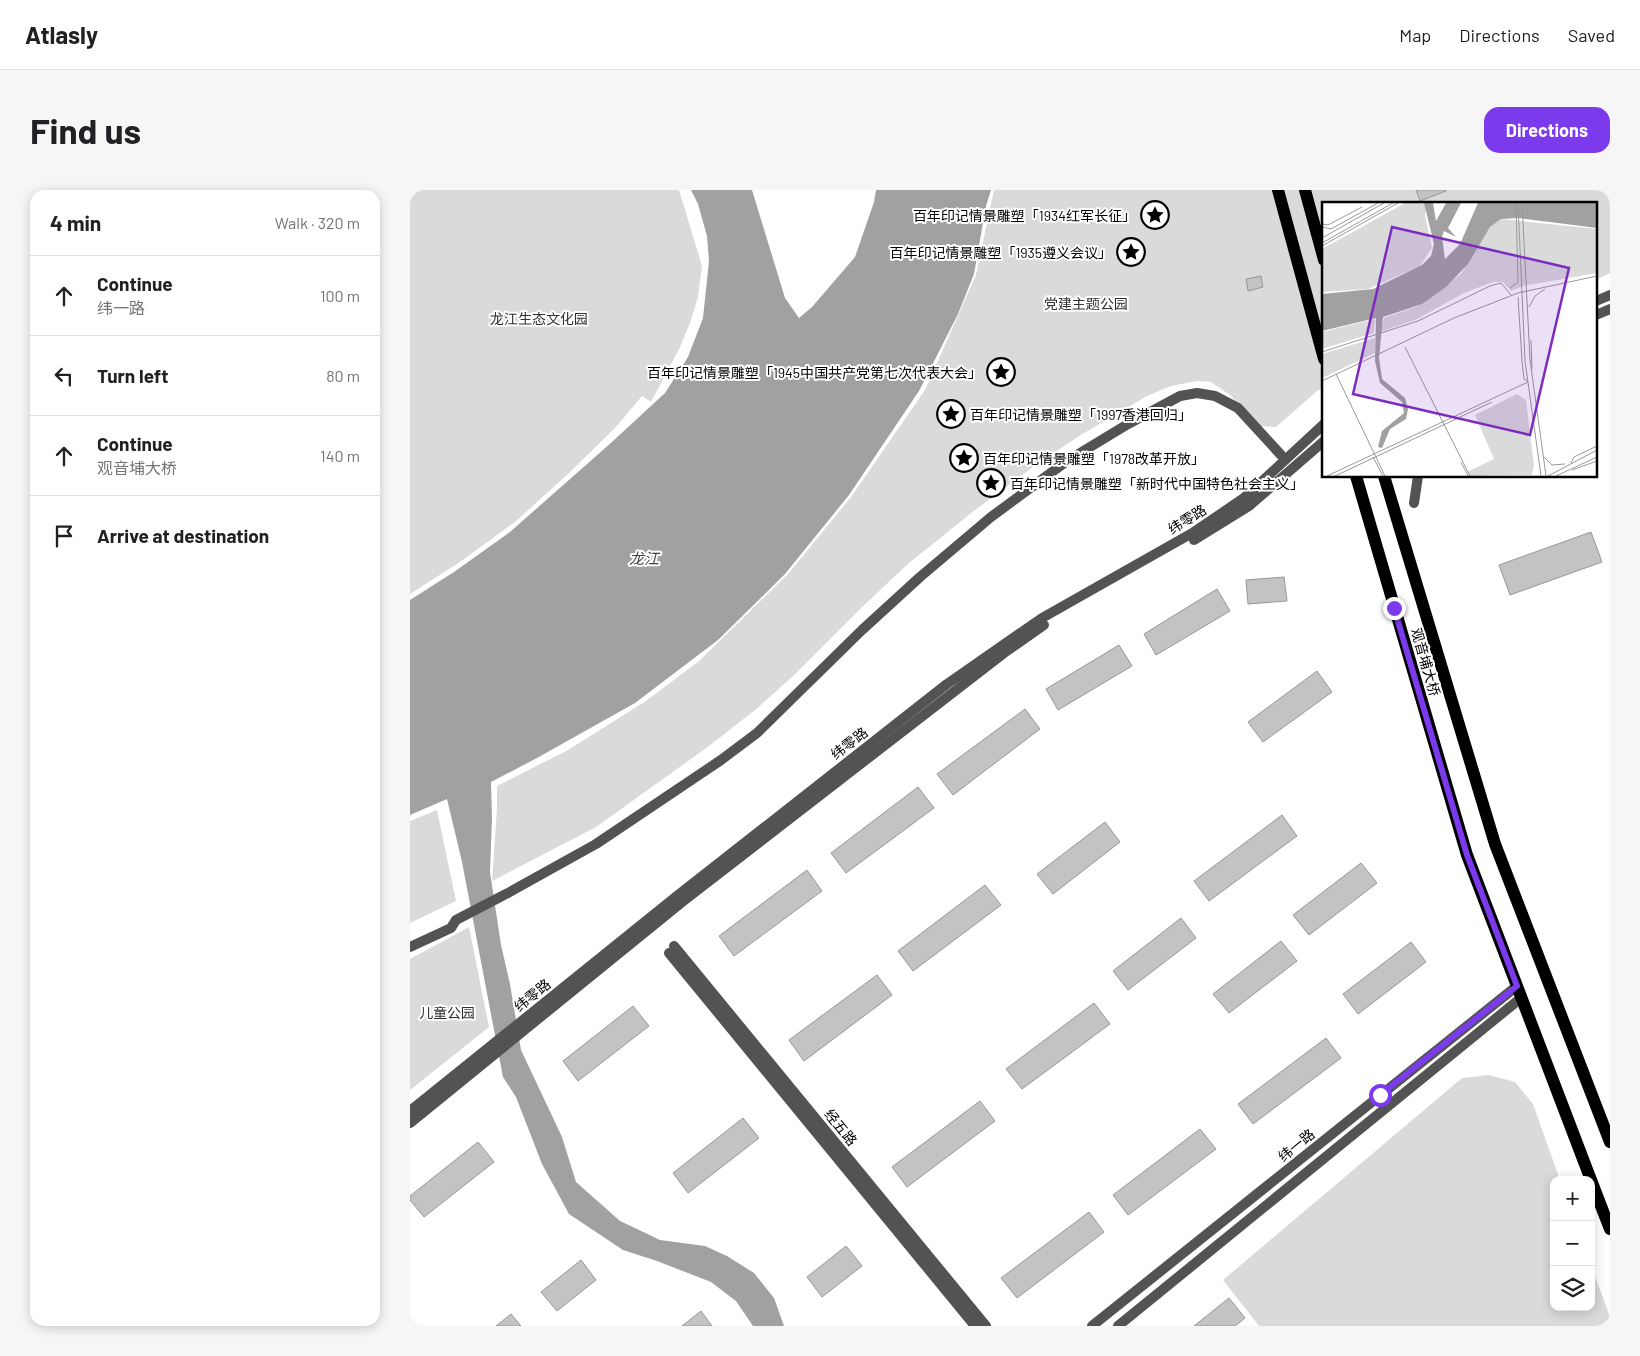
<!DOCTYPE html>
<html lang="en">
<head>
<meta charset="utf-8">
<style>
  body { margin:0; font-family:Barlow,"Noto Sans SC",sans-serif; background:#f6f6f6; color:#202124 }
  .controls { position:absolute; right:15px; bottom:15px; display:grid; overflow:hidden; border-radius:10px; box-shadow:0 2px 12px #0003 }
  .controls button { width:45px; height:45px; display:grid; place-items:center; padding:0; border:0; border-bottom:1px solid #e0e0e0; background:#fff; color:#202124; font:25px sans-serif }
  .stop { position:absolute; width:15px; height:15px; margin:-11px; border:4px solid #7c3aed; border-radius:50%; background:#fff }
  .stop.end { background:#7c3aed; border-color:#fff; box-shadow:0 1px 5px #0008 }
  .list { margin:0; padding:0; list-style:none }
  h2 { display:flex; justify-content:space-between; align-items:center; height:65px; margin:0; padding:0 20px; font-size:21px }
  h2 small { font-size:16px; font-weight:400; color:#757577 }
  .list li { display:grid; grid-template-columns:32px 1fr auto; gap:15px; align-items:center; box-sizing:border-box; height:80px; padding:0 20px; border-top:1px solid #e0e0e0 }
  .list b { display:block; font-size:19px; white-space:nowrap }
  .list p { margin:0; font-size:16px; white-space:nowrap; color:#757577 }
  .list em { font-size:16px; font-style:normal; color:#757577 }
  .icon { flex:none; width:28px; height:28px; fill:none; stroke:currentColor; stroke-width:2; stroke-linecap:round; stroke-linejoin:round }
  .map { position:relative; flex:none; width:1200px; height:1136px; overflow:hidden; border-radius:15px }
  header { display:flex; align-items:center; gap:30px; box-sizing:border-box; height:70px; padding:0 25px; background:#fff; border-bottom:1px solid #e0e0e0 }
  header strong { font-size:24px }
  nav { display:flex; gap:28px; margin-inline-start:auto; font-size:18px }
  .intro { display:flex; align-items:center; justify-content:space-between; box-sizing:border-box; height:120px; padding:0 30px }
  h1 { margin:0; font-size:35px }
  .button { padding:12px 22px; border-radius:15px; background:#7c3aed; color:#fff; font-size:18px; font-weight:700 }
  main { display:flex; gap:30px; padding:0 30px }
  aside { flex:1; background:#fff; border-radius:15px; box-shadow:0 2px 12px #0003 }
  .map>svg:first-child { display:block }
  .green { fill:#dadada }
  .water { fill:#a1a1a1 }
  .building { fill:#c3c3c3; stroke:#979797 }
  .lines { fill:none; stroke-linecap:round; stroke-linejoin:round }
  .street { stroke:#535353; stroke-width:10 }
  .primary { stroke:#000; stroke-width:12 }
  .route { stroke:#7c3aed; stroke-width:6 }
  .labels { text-anchor:middle; dominant-baseline:central; stroke-width:4; stroke-linejoin:round; paint-order:stroke }
  .poi-label { font-size:14px; fill:#000; stroke:#fff; text-anchor:end }
  .park-label { font-size:14px; fill:#313131; stroke:#fff }
  .street-label { font-size:14px; fill:#000; stroke:#fff }
  .water-label { font-size:15px; font-style:italic; fill:#424242; stroke:#fff }
  .inset-road { fill:none; stroke:#999; stroke-width:1 }
  .view { fill:#7b2cbf; fill-opacity:0.15; stroke:#7b2cbf; stroke-width:2.5 }
  .inset-edge { fill:none; stroke:#000; stroke-width:2.5 }
</style>
</head>
<body>
<header>
<strong>Atlasly</strong>
<nav><a>Map</a><a>Directions</a><a>Saved</a></nav>
</header>
<div class="intro"><h1>Find us</h1><a class="button">Directions</a></div>
<main>
<aside>
<h2>4 min<small>Walk · 320 m</small></h2>
<ul class="list">
<li><svg class="icon" aria-label="ahead" viewBox="0 0 24 24"><path d="M12 20V5M6 11l6-6 6 6"/></svg><div><b>Continue</b><p>纬一路</p></div><em>100 m</em></li>
<li><svg class="icon" aria-label="left" viewBox="0 0 24 24"><path d="M17 20v-9H6M10 6l-5 5 5 5"/></svg><div><b>Turn left</b></div><em>80 m</em></li>
<li><svg class="icon" aria-label="ahead" viewBox="0 0 24 24"><path d="M12 20V5M6 11l6-6 6 6"/></svg><div><b>Continue</b><p>观音埔大桥</p></div><em>140 m</em></li>
<li><svg class="icon" aria-label="arrive" viewBox="0 0 24 24"><path d="M6 21V4h12l-3 4 3 4H6"/></svg><div><b>Arrive at destination</b></div></li>
</ul>
</aside>
<div class="map">
<svg width="1200" height="1136" viewBox="0 0 1200 1136">
  <rect width="100%" height="100%" fill="#fff"/>
  <g class="green">
    <path d="M0,0H269L292,76L288,107L280,133L270,157L241,212L232,206L206,237L159,283L106,331L50,372L0,404Z"/>
    <path d="M584,0H1200V83L1186,90V14H914V197L907,201L866,237L851,236L820,205L801,192L787,191L761,196L737,206L669,246L623,277L565,320L499,373L451,418L383,486L345,520L299,556L186,637L82,691L87,618V596L158,560L236,511L289,471L378,384L441,307L515,200L566,85Z"/>
    <path d="M27,620L46,711L0,733V631Z"/>
    <path d="M59,737L79,837L0,900V769Z"/>
    <path d="M1079,885L1105,892L1123,914L1150,990H1144V1117H1181V1075L1200,1127V1136H849L813,1090L1052,888Z"/>
  </g>
  <path class="water" d="M281,0H342L375,108L389,128L402,117L445,67L464,12L466,0H581L576,16L564,84L548,124L509,201L439,305L375,384L308,450L225,513L127,568L81,592L82,628L80,682L91,755L100,794L111,860L152,947L166,992L210,1031L250,1050L295,1056L317,1066L344,1083L364,1108L374,1136H343L326,1111L301,1092L247,1071L213,1060L159,1024L132,974L106,907L93,887L52,672L37,609L0,625V410L44,382L100,342L202,252L255,203L278,167L293,128L299,71L297,46L288,14Z"/>
  <g class="building">
    <path d="M1006,0H1036V1L1010,11Z"/>
    <path d="M851,86L853,97L838,101L836,89Z"/>
    <path d="M1181,342L1192,372L1100,405L1089,375Z"/>
    <path d="M874,387L877,411L838,414L836,390Z"/>
    <path d="M807,399L820,421L746,465L734,444Z"/>
    <path d="M709,455L722,476L648,520L636,499Z"/>
    <path d="M907,481L922,502L853,552L838,532Z"/>
    <path d="M615,519L630,539L543,605L527,584Z"/>
    <path d="M508,597L524,618L436,683L421,663Z"/>
    <path d="M872,625L887,646L799,711L784,691Z"/>
    <path d="M695,632L710,652L643,704L627,684Z"/>
    <path d="M951,673L967,693L899,745L883,725Z"/>
    <path d="M397,680L412,701L324,766L309,746Z"/>
    <path d="M575,695L591,715L503,781L488,761Z"/>
    <path d="M771,728L786,748L718,800L703,781Z"/>
    <path d="M871,751L887,771L819,823L803,804Z"/>
    <path d="M1001,752L1016,772L948,824L933,804Z"/>
    <path d="M467,785L482,805L394,871L379,850Z"/>
    <path d="M684,813L700,834L612,899L596,879Z"/>
    <path d="M223,816L239,836L168,891L153,871Z"/>
    <path d="M916,848L931,868L843,934L828,914Z"/>
    <path d="M570,911L585,931L497,997L482,977Z"/>
    <path d="M333,928L349,948L278,1003L263,983Z"/>
    <path d="M790,939L806,959L718,1025L703,1005Z"/>
    <path d="M68,952L84,972L14,1027L0,1010V1006Z"/>
    <path d="M679,1022L694,1042L607,1108L591,1088Z"/>
    <path d="M436,1056L452,1076L412,1107L397,1087Z"/>
    <path d="M171,1070L186,1090L147,1121L131,1102Z"/>
    <path d="M819,1108L835,1128L825,1136H784Z"/>
    <path d="M291,1121L302,1136H272Z"/>
    <path d="M101,1124L111,1136H86Z"/>
  </g>
  <g class="lines">
    <g class="street">
      <path d="M1186,111L1200,105"/>
      <path d="M1186,125L1200,119"/>
      <path d="M1004,313L1008,286"/>
      <path d="M784,350L839,316L914,251"/>
      <path d="M264,756L576,1136"/>
      <path d="M0,757L41,738L46,730L98,703L186,654L311,570L347,543L452,440L510,387L581,327L657,271L718,234L770,206L787,203L805,206L828,218L871,265"/>
      <path d="M259,763L565,1136"/>
      <path d="M0,921L267,706L537,494L632,428L784,342L834,308L914,234"/>
      <path d="M0,933L272,712L594,463L634,435"/>
      <path d="M682,1136L1107,796"/>
      <path d="M708,1136L1111,808"/>
    </g>
    <g class="primary">
      <path d="M868,0L914,169"/>
      <path d="M895,0L914,70"/>
      <path d="M946,286L1057,665L1181,990"/>
      <path d="M974,286L1085,654L1200,952"/>
      <path d="M1181,990L1200,1039"/>
    </g>
  </g>
  <g class="lines">
    <path class="route" d="M970,905L1107,796L1057,665L984,418"/>
  </g>
  <defs>
    <symbol id="sight-ring" viewBox="-11 -11 22 22"><circle r="9.5" fill="#fff" stroke="#000" stroke-width="1.5"/><path d="M0-6L1.8-2.2L6-1.7L2.9 1.2L3.7 5.4L0 3.3L-3.7 5.4L-2.9 1.2L-6-1.7L-1.8-2.2Z" fill="#000"/></symbol>
  </defs>
  <g fill-rule="evenodd">
    <use href="#sight-ring" x="729" y="9" width="32" height="32"/>
    <use href="#sight-ring" x="705" y="46" width="32" height="32"/>
    <use href="#sight-ring" x="575" y="166" width="32" height="32"/>
    <use href="#sight-ring" x="525" y="208" width="32" height="32"/>
    <use href="#sight-ring" x="538" y="252" width="32" height="32"/>
    <use href="#sight-ring" x="565" y="277" width="32" height="32"/>
  </g>
  <g class="labels">
    <g class="poi-label">
      <text x="726" y="25">百年印记情景雕塑「1934红军长征」</text>
      <text x="702" y="62">百年印记情景雕塑「1935遵义会议」</text>
      <text x="572" y="182">百年印记情景雕塑「1945中国共产党第七次代表大会」</text>
      <text x="560" y="224" text-anchor="start">百年印记情景雕塑「1997香港回归」</text>
      <text x="573" y="268" text-anchor="start">百年印记情景雕塑「1978改革开放」</text>
      <text x="600" y="293" text-anchor="start">百年印记情景雕塑「新时代中国特色社会主义」</text>
    </g>
    <g class="park-label">
      <text x="676" y="113">党建主题公园</text>
      <text x="129" y="128">龙江生态文化园</text>
      <text x="37" y="822">儿童公园</text>
    </g>
    <g class="street-label">
      <text transform="translate(777 329) rotate(-32)">纬零路</text>
      <text transform="translate(1016 472) rotate(74)">观音埔大桥</text>
      <text transform="translate(439 553) rotate(-38)">纬零路</text>
      <text transform="translate(122 805) rotate(-39)">纬零路</text>
      <text transform="translate(431 937) rotate(51)">经五路</text>
      <text transform="translate(886 955) rotate(-39)">纬一路</text>
    </g>
    <g class="water-label">
      <text x="234" y="368">龙江</text>
    </g>
  </g>
  <g transform="translate(912 12)">
    <rect width="275" height="275" fill="#fff"/>
    <path d="M83,1H106L103,13L110,46L98,64L46,87L0,90V47ZM179,17L275,27V71L201,84L189,89L181,80H171L142,91L95,117L58,130L62,116L96,104L139,72L168,25ZM53,117L52,131L0,147V130ZM53,136V151L0,176V152ZM195,192L204,198L212,264L210,273L148,274L145,270L172,257L153,213Z" fill="#dadada"/>
    <path d="M102,1H111L114,19L124,1H139L126,26L134,35L122,29L120,35L123,57L138,42L156,1H275V26L197,16L179,17L168,25L146,62L124,85L100,102L61,115L57,156L60,177L83,196L86,207L84,217L68,227L60,246L56,245L60,229L82,211L80,200L58,181L53,159L54,116L0,129V92L51,87L100,63L109,54L112,42Z" fill="#a1a1a1"/>
    <path class="inset-road" d="M196,1L203,159L219,274M200,1L208,158L224,274M0,22L6,23L40,5M0,25L9,27L56,1M0,36L62,1M0,41L71,1M0,44L76,1M188,86L196,80L194,1M196,95L200,159L202,177L206,179M207,105L213,94L223,87M209,138L210,167M83,145L148,274M0,150L96,119L168,84L179,81L189,93M14,172L63,274M0,179L132,116L196,91L275,74M51,255L61,274M222,255L230,263L243,262M139,260L146,274M249,261L252,255L275,244M250,268L275,259M5,274L206,180M13,274L170,200M226,274L275,248M234,274L275,255"/>
    <path class="view" d="M70,25L247,66L208,233L31,192Z"/>
    <rect width="275" height="275" class="inset-edge"/>
  </g>
</svg>
<div class="controls">
<button>+</button>
<button>−</button>
<button><svg class="icon" aria-label="layers" viewBox="0 0 24 24"><path d="M12 4l9 5-9 5-9-5zM3 14l9 5 9-5"/></svg></button>
</div>
<div class="stop" style="left:970px;top:905px"></div>
<div class="stop end" style="left:984px;top:418px"></div>
</div>
</main>
</body>
</html>
